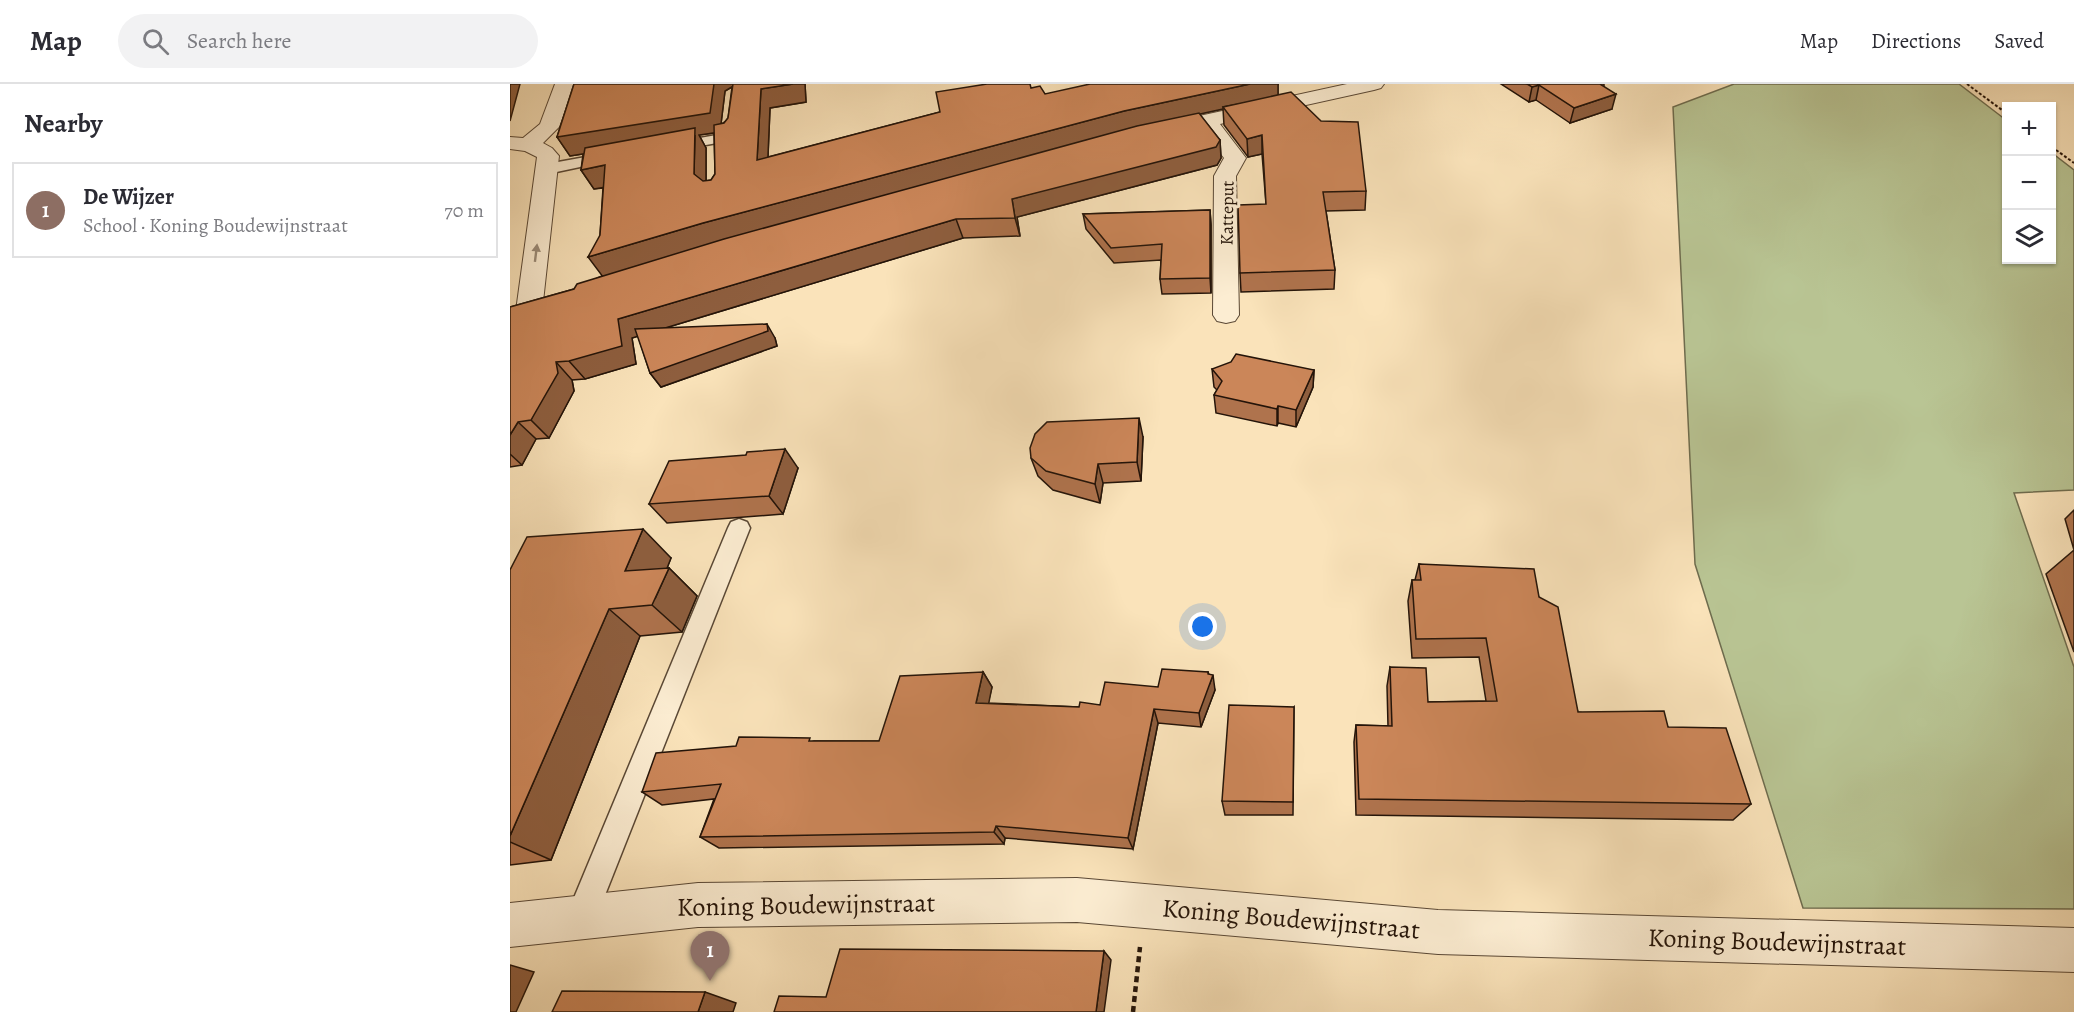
<!DOCTYPE html>
<html lang="en">
<head>
<meta charset="utf-8">
<style>
  body { margin:0; font-family:Alegreya,serif; background:#f2f2f3; color:#2b2b33 }
  .controls { position:absolute; right:18px; top:18px; display:grid; overflow:hidden; border-radius:0px; box-shadow:0 2px 4px #0004 }
  .controls button { width:54px; height:54px; display:grid; place-items:center; padding:0; border:0; border-bottom:2px solid #e1e1e2; background:#fff; color:#2b2b33; font:30px sans-serif }
  .you { position:absolute; left:693px; top:543px; width:21px; height:21px; margin:-15px; border:4px solid #fff; border-radius:50%; background:#1a73e8; box-shadow:0 0 0 9px #1a73e833 }
  .badge { display:grid; place-items:center; width:39px; height:39px; border-radius:50%; background:#1a73e8; color:#fff; font-size:20px; font-weight:700 }
  .pin { position:absolute; translate:-50% -50px; filter:drop-shadow(0 2px 3px #0008) }
  .pin::after { content:''; position:absolute; top:32px; width:21px; height:18px; background:inherit; clip-path:polygon(0 0,100% 0,50% 100%) }
  .list { margin:0; padding:0; list-style:none }
  h2 { display:flex; justify-content:space-between; align-items:center; height:78px; margin:0; padding:0 24px; font-size:26px }
  h2 small { font-size:20px; font-weight:400; color:#7c7c81 }
  .list li { display:grid; grid-template-columns:39px 1fr auto; gap:18px; align-items:center; box-sizing:border-box; height:96px; margin:0 12px 12px; padding:0 12px; border:2px solid #e1e1e2; border-radius:0px }
  .list b { display:block; font-size:22px; white-space:nowrap }
  .list p { margin:0; font-size:20px; white-space:nowrap; color:#7c7c81 }
  .list em { font-size:20px; font-style:normal; color:#7c7c81 }
  .icon { flex:none; width:33px; height:33px; fill:none; stroke:currentColor; stroke-width:2; stroke-linecap:round; stroke-linejoin:round }
  .map { position:relative; flex:none; width:1564px; height:928px; overflow:hidden }
  header { display:flex; align-items:center; gap:36px; box-sizing:border-box; height:84px; padding:0 30px; background:#fff; border-bottom:2px solid #e1e1e2 }
  header strong { font-size:28px }
  nav { display:flex; gap:33px; margin-inline-start:auto; font-size:21px }
  .search { width:420px; height:54px; background:#f2f2f3; display:flex; align-items:center; gap:15px; box-sizing:border-box; padding:0 21px; border-radius:33px; color:#7c7c81; font-size:22px }
  main { display:flex }
  aside { flex:1; background:#fff }
  .map>svg:first-child { display:block }
  .green { fill:#b9c594; stroke:#6e6c4e; stroke-width:1.5 }
  .lines { fill:none; stroke-linecap:round; stroke-linejoin:round }
  .service-casing { stroke:#5a4835; stroke-width:3 }
  .minor-casing { stroke:#5a4835; stroke-width:2 }
  .path-far1 { stroke:#241409; stroke-width:2; stroke-dasharray:3 2; stroke-linecap:butt }
  .path { stroke:#241409; stroke-width:4.5; stroke-dasharray:6 4; stroke-linecap:butt }
  .service { fill:#fcedd2; fill-rule:evenodd }
  .minor { fill:#fcedd2; fill-rule:evenodd }
  .wall { fill:#af734d; stroke:#241409; stroke-width:1.5; fill-rule:evenodd }
  .shaded-wall { fill:#8e5e3e; stroke:#241409; stroke-width:1.5 }
  .building { fill:#cb8659; stroke:#241409; stroke-width:1.5 }
  .oneway { fill:#9b8b78 }
  .labels { text-anchor:middle; dominant-baseline:central; stroke-width:6; stroke-linejoin:round; paint-order:stroke }
  .far-street-label { font-size:18px; fill:#241409; stroke:#fcedd2 }
  .near-street-label { font-size:26px; fill:#241409; stroke:#fcedd2 }
</style>
</head>
<body>
<header>
<strong>Map</strong>
<div class="search"><svg class="icon" aria-label="search" viewBox="0 0 24 24"><circle cx="10" cy="10" r="6"/><path d="M15 15l6 6"/></svg>Search here</div>
<nav><a>Map</a><a>Directions</a><a>Saved</a></nav>
</header>
<main>
<aside>
<h2>Nearby<small></small></h2>
<ul class="list">
<li><span class="badge" style="background:#8d6e63">1</span><div><b>De Wijzer</b><p>School · Koning Boudewijnstraat</p></div><em>70 m</em></li>
</ul>
</aside>
<div class="map">
<svg width="1564" height="928" viewBox="0 0 1564 928">
  <rect width="100%" height="100%" fill="#fae3ba"/>
  <filter id="stains"><feTurbulence type="fractalNoise" baseFrequency=".00333" numOctaves="4"/><feColorMatrix values="0 0 0 0 .2 0 0 0 0 .09 0 0 0 0 .02 0 0 0 .5 -.17"/></filter>
  <radialGradient id="worn" r=".72"><stop offset=".6" stop-color="#630" stop-opacity="0"/><stop offset="1" stop-color="#630" stop-opacity=".3"/></radialGradient>
  <path class="green" d="M1224,0H1449L1496,36V176H1542V69L1564,86V406L1504,409L1564,583V825L1293,824L1185,480L1163,23Z"/>
  <g class="lines">
    <defs>
      <g id="service">
        <path d="M221,35L228,39L224,56L162,67L155,63L162,59L212,50L214,39Z"/>
        <path d="M103,68L110,72L108,75L37,90L29,85L37,80Z"/>
        <path d="M229,435L237,438L240,444L82,844L71,848L60,844L56,833L218,444L221,438Z"/>
      </g>
      <g id="minor">
        <path d="M45,0H65L49,43L33,59L42,64L49,72L32,227L28,233L19,235L10,233L6,227L27,73L15,67L0,65V53L13,54L30,40Z"/>
        <path d="M837,0H874L871,4L864,6L710,40L736,74L726,92L729,231L725,237L716,239L707,237L703,231L704,92L714,74L691,44L652,52L645,50L642,46L645,42L652,40Z"/>
        <path d="M567,794L928,826L1564,844V888L928,870L567,838L188,843L0,863V819L188,799Z"/>
      </g>
    </defs>
    <use href="#service" class="service-casing"/>
    <use href="#minor" class="minor-casing"/>
    <g class="path-far1">
      <path d="M1457,0L1496,29"/>
      <path d="M1542,63L1564,79"/>
    </g>
    <path class="path" d="M623,928L630,863"/>
    <use href="#service" class="service"/>
    <use href="#minor" class="minor"/>
  </g>
  <g class="wall">
    <path d="M64,0H295L296,18L260,24L258,73L521,4L535,10L768,0V11L856,107L855,126L816,127L825,186L824,205L731,208L730,189L756,120L752,70L738,73L714,41L713,25L689,30L710,56L711,74L707,81L507,133L510,152L453,154L155,244L265,254L267,262L151,303L140,289L128,252L122,254L126,280L75,295L62,296L64,307L39,354L26,355L12,381L0,383V223L64,205L92,192L90,151L93,104L84,105L71,86L73,70L60,72L47,53ZM222,3L218,34L214,39L211,40L215,7ZM204,49L205,90L201,96L196,97V64L189,51Z"/>
    <path d="M991,0H1094V2L1102,25L1060,39L1026,16L1019,18Z"/>
    <path d="M700,126L701,141V209L652,210L650,195L651,176L604,179L576,145L573,130Z"/>
    <path d="M702,285L804,286L803,303L786,343L768,339L767,342L706,329L704,311L707,306L704,303Z"/>
    <path d="M633,353L631,397L593,399L590,419L543,406L528,392L521,374Z"/>
    <path d="M236,371L288,384L273,430L157,439L139,420Z"/>
    <path d="M1564,426V568L1536,490L1564,466L1555,435Z"/>
    <path d="M161,474L157,484H159L187,512L172,548L130,552L41,776L0,781V486Z"/>
    <path d="M909,480L1029,513L1068,628L1158,643L1241,720L1223,736L846,731L844,658L846,641L878,642L877,602L880,583L918,618L976,617L969,573L902,574L898,517L902,496H905Z"/>
    <path d="M473,588L482,603L478,619L569,623L590,621L698,588L705,606L691,643L648,639L623,765L495,754L494,760L209,764L190,753L204,715L152,721L132,708L304,657H369Z"/>
    <path d="M784,623L783,731H715L712,717Z"/>
  </g>
  <g class="shaded-wall">
    <path d="M0,0H10L0,37Z"/>
    <path d="M204,0H225V1L215,7L210,48L189,51L196,64V110L184,90L185,52L60,72L47,53Z"/>
    <path d="M283,0H295L296,18L260,24L257,95L247,76L251,5Z"/>
    <path d="M740,0H769H768V13L713,23V25L617,46L93,193L78,173L193,139L614,27Z"/>
    <path d="M1029,1L1026,16L1019,18L1022,3Z"/>
    <path d="M1106,10L1102,25L1060,39L1064,24Z"/>
    <path d="M752,51V70L738,73L737,55Z"/>
    <path d="M710,56L711,74L707,81L507,133L510,152L505,134L502,115Z"/>
    <path d="M95,81L108,101L84,105L71,86Z"/>
    <path d="M700,126L701,141V209L700,194Z"/>
    <path d="M446,135L453,154L122,254L126,280L75,295L59,277L108,235Z"/>
    <path d="M257,240L265,254L267,262L151,303L140,289Z"/>
    <path d="M46,278L62,296L64,307L39,354L21,336Z"/>
    <path d="M804,286L803,303L786,343V326Z"/>
    <path d="M768,322V339L767,342V325Z"/>
    <path d="M629,334L633,353L631,397L627,378Z"/>
    <path d="M8,338L26,355L12,381L0,370V351Z"/>
    <path d="M275,365L288,384L273,430L259,412Z"/>
    <path d="M588,380L593,399L590,419L585,400Z"/>
    <path d="M133,445L161,474L145,515L159,484L187,512L172,548L142,521L115,487Z"/>
    <path d="M99,525L130,552L41,776L0,758V752Z"/>
    <path d="M473,588L482,603L476,633L466,619Z"/>
    <path d="M698,588L700,599L703,591L705,606L691,643L689,629Z"/>
    <path d="M644,625L648,639L623,765L618,754Z"/>
    <path d="M486,742L495,754L494,760L484,748Z"/>
    <path d="M594,867L601,876L594,928H586Z"/>
    <path d="M0,881L24,888L6,928H0Z"/>
    <path d="M195,908L226,919L223,928H188Z"/>
  </g>
  <g class="building">
    <path d="M64,0H204L200,29L47,53Z"/>
    <path d="M223,0H283L251,5L247,76L430,28L426,8L477,0H520L521,4L530,2L535,10L580,0H740L614,27L193,139L78,173L90,151L95,81L71,86L75,64L185,44L184,90L193,97L201,96L205,90L204,41L214,39L218,34Z"/>
    <path d="M1017,0H1090L1106,10L1064,24L1029,1L1022,3Z"/>
    <path d="M781,8L811,37L848,38L856,107L813,108L825,186L730,189L728,121L756,120L752,51L737,55L713,23Z"/>
    <path d="M689,29L710,56L706,63L502,115L505,134L446,135L108,235L112,262L59,277L46,278L48,289L21,336L8,338L0,351V223L64,205L67,200L214,155L627,42Z"/>
    <path d="M700,126V194L650,195L652,160L601,164L573,130Z"/>
    <path d="M257,240L258,247L140,289L125,245Z"/>
    <path d="M726,270L804,286L786,326L768,322L767,325L704,311L712,297L702,285L721,278Z"/>
    <path d="M629,334L627,378L588,380L585,400L536,387L521,374L520,364L525,350L537,338Z"/>
    <path d="M275,365L259,412L139,420L159,377L236,371L237,368Z"/>
    <path d="M133,445L115,487L159,484L142,521L99,525L0,752V486L17,453Z"/>
    <path d="M909,480L1024,485L1029,513L1048,523L1068,628L1154,627L1158,643L1216,644L1241,720L849,715L846,641L882,642L880,583L916,584L918,618L987,617L976,554L906,555L902,496H911Z"/>
    <path d="M652,585L698,588V590L703,591L689,629L644,625L618,754L486,742L484,748L190,753L211,700L132,708L146,669L226,662L229,653L300,654L299,657H369L390,592L473,588L466,619L569,623L570,618L590,621L595,598L648,603Z"/>
    <path d="M719,621L784,623L783,718L712,717Z"/>
    <path d="M330,865L594,867L586,928H264L269,912L316,913Z"/>
    <path d="M52,907L195,908L188,928H42Z"/>
  </g>
  <defs><path id="oneway-solid" d="M-6-.8H1V-3.2L6.5 0L1 3.2V.8H-6Z" transform="scale(1.5)"/></defs>
  <use class="oneway" href="#oneway-solid" transform="translate(26 169) rotate(-83)"/>
  <g class="labels">
    <g class="far-street-label">
      <text transform="translate(717 129) rotate(-89)">Katteput</text>
    </g>
    <g class="near-street-label">
      <text transform="translate(296 821) rotate(-1)">Koning Boudewijnstraat</text>
      <text transform="translate(781 835) rotate(5)">Koning Boudewijnstraat</text>
      <text transform="translate(1267 858) rotate(2)">Koning Boudewijnstraat</text>
    </g>
  </g>
  <rect width="100%" height="100%" filter="url(#stains)"/>
  <rect width="100%" height="100%" fill="url(#worn)"/>
</svg>
<div class="controls">
<button>+</button>
<button>−</button>
<button><svg class="icon" aria-label="layers" viewBox="0 0 24 24"><path d="M12 4l9 5-9 5-9-5zM3 14l9 5 9-5"/></svg></button>
</div>
<div class="you"></div>
<div class="pin badge" style="left:200px;top:897px;background:#8d6e63">1</div>
</div>
</main>
</body>
</html>
